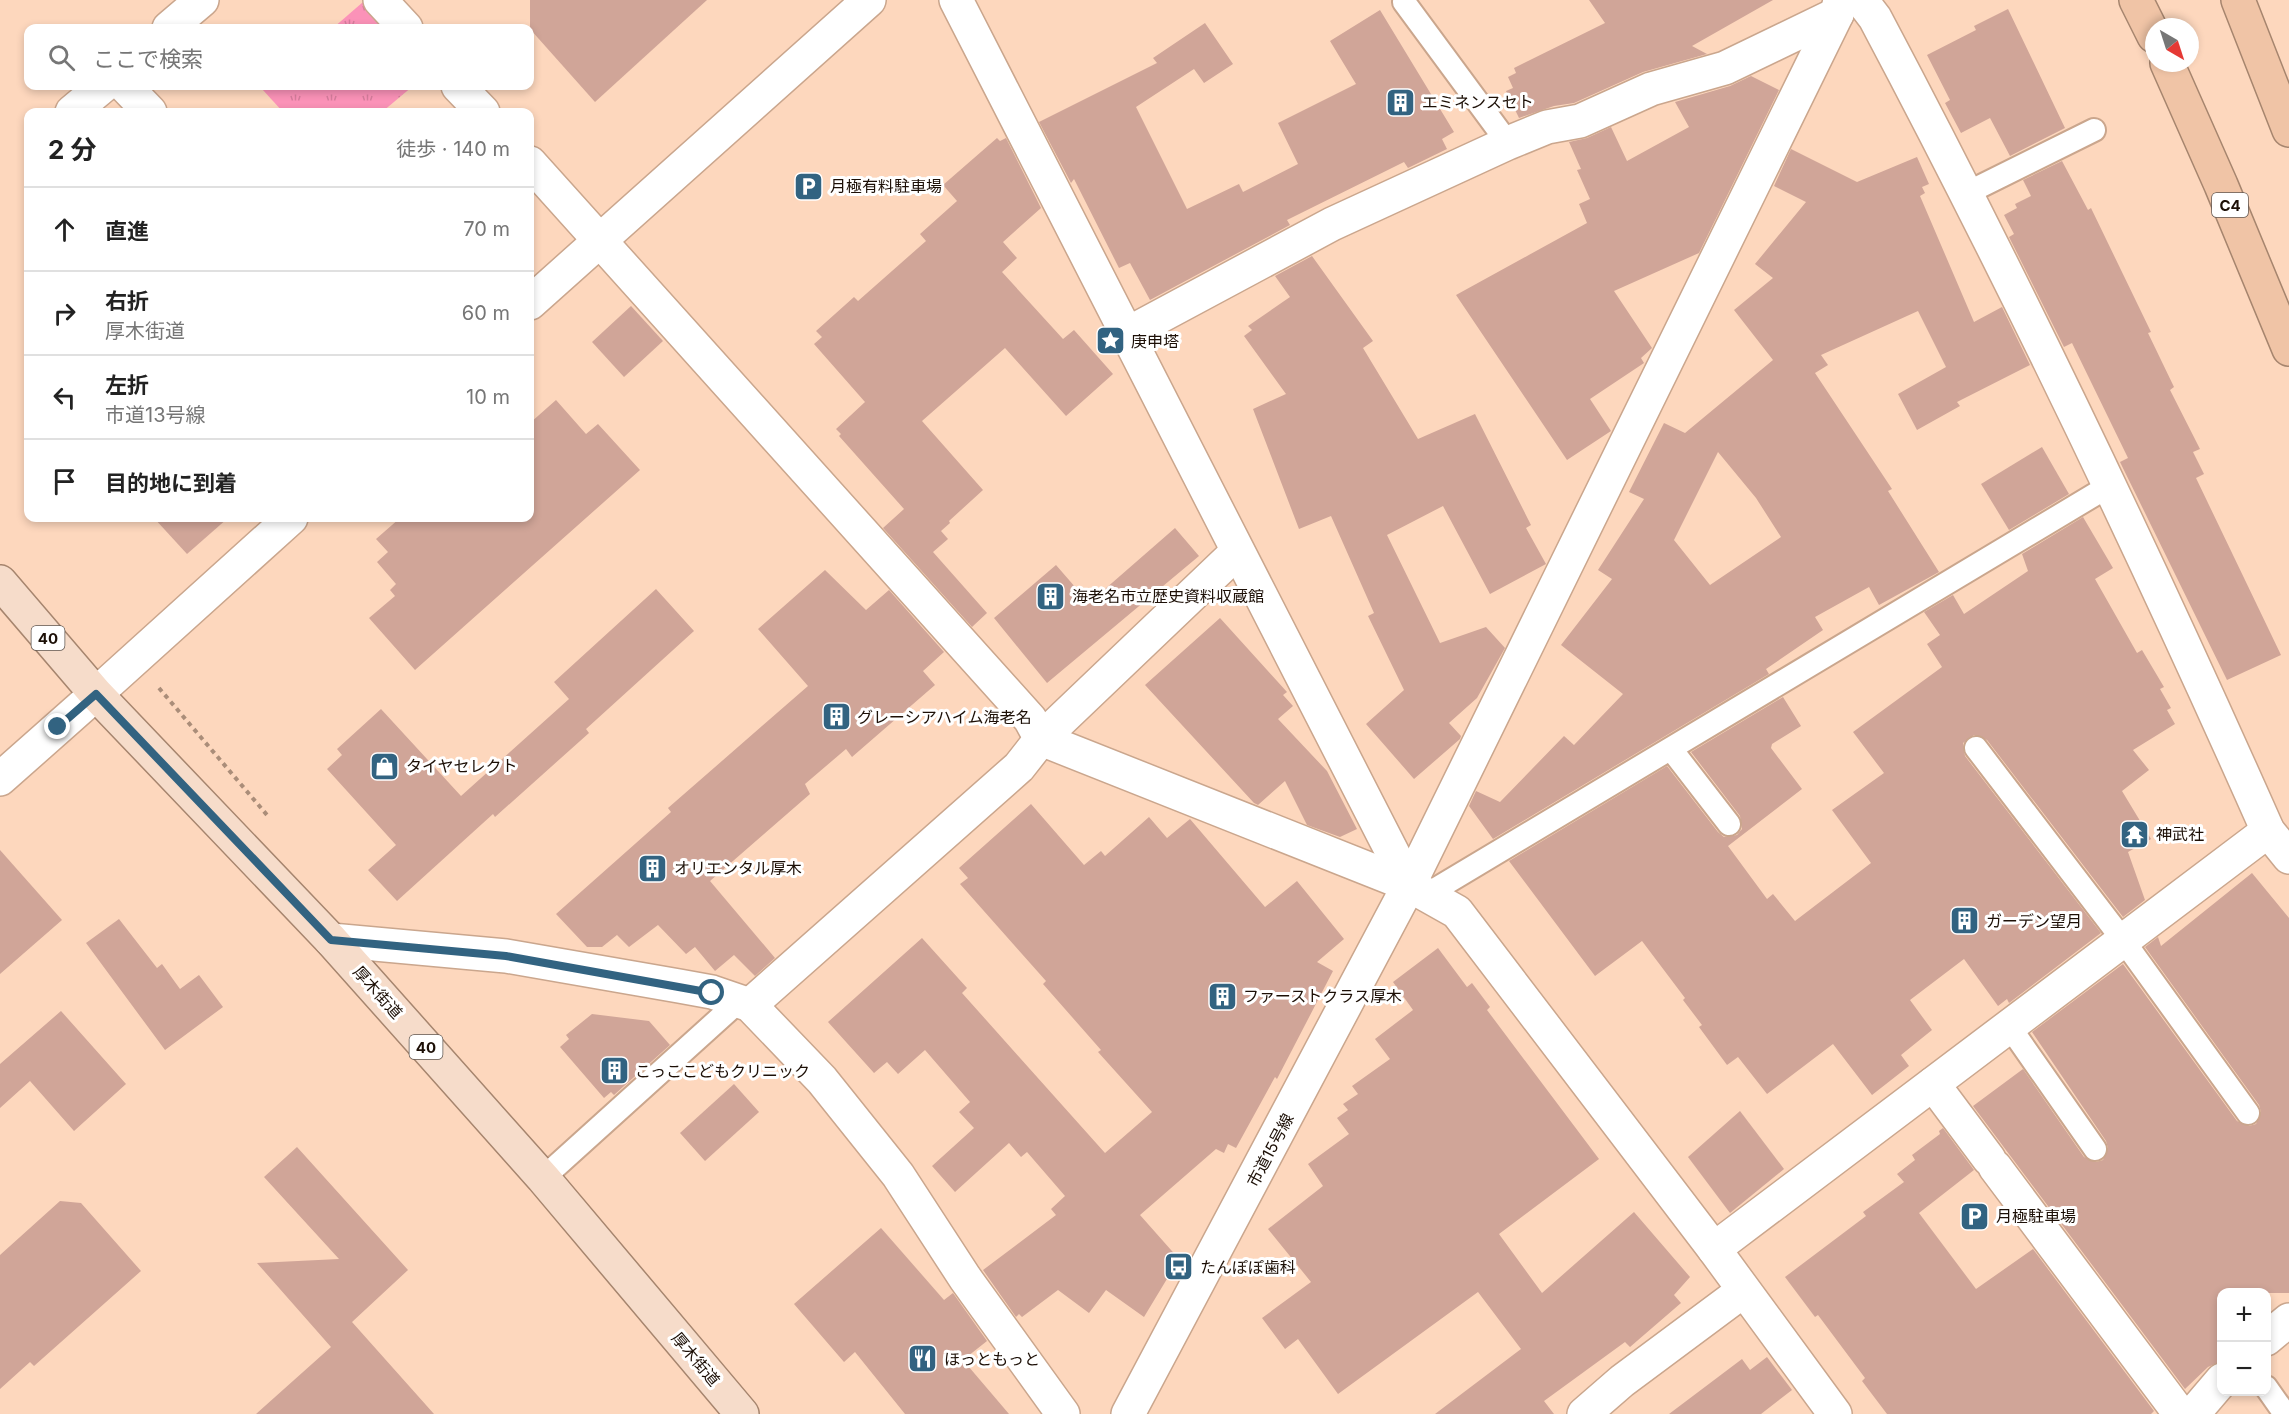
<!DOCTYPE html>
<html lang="ja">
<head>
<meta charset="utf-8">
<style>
  body { margin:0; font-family:Inter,"Noto Sans JP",sans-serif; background:#f2f2f2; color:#222 }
  .controls { position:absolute; right:18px; bottom:18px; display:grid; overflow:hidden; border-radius:12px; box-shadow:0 3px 9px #0003 }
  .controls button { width:54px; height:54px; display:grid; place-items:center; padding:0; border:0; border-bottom:2px solid #e0e0e0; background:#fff; color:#222; font:30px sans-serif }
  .compass { position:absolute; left:2145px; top:18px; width:54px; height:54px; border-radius:50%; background:#fff; box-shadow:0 3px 9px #0003; rotate:141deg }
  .stop { position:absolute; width:18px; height:18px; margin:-14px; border:4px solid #326381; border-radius:50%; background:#fff }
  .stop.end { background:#326381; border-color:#fff; box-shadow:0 2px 6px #0008 }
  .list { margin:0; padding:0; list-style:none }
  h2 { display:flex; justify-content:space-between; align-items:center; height:78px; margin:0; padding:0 24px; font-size:26px }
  h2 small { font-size:20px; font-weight:400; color:#767676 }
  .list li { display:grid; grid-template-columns:39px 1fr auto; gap:18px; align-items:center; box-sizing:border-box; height:84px; padding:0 24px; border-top:2px solid #e0e0e0 }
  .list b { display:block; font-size:22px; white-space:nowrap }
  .list p { margin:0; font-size:20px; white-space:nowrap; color:#767676 }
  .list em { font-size:20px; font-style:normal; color:#767676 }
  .icon { flex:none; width:33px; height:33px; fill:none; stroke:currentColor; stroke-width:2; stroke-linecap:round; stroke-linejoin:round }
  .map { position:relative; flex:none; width:2289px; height:1414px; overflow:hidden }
  .search { position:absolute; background:#fff; box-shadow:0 3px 9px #0003; left:24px; top:24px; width:510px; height:66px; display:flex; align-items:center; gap:15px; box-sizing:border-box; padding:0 21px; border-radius:12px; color:#767676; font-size:22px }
  .panel { position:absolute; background:#fff; box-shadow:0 3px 9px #0003; left:24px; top:108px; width:510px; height:414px; border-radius:12px }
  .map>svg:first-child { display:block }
  .grass { fill:url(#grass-tufts) }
  .building { fill:#d0a598; fill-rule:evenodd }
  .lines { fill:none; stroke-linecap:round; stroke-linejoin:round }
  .service-casing { stroke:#caa68d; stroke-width:26 }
  .minor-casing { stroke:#caa68d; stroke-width:36 }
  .tertiary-casing { stroke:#caa68d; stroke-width:36 }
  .primary-casing { stroke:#a6856e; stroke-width:36 }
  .motorway-casing { stroke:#a6856e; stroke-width:36 }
  .path { stroke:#aa8d79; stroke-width:4; stroke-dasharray:4.5 4.5; stroke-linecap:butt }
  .service { stroke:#fff; stroke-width:22 }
  .minor { stroke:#fff; stroke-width:33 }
  .tertiary { stroke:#fff; stroke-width:33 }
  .primary { stroke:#f6dcca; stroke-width:33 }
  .motorway { stroke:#f0c4a6; stroke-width:33 }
  .route { stroke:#326381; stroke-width:8 }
  .labels { text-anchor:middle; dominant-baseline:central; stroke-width:6; stroke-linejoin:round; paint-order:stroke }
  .shield { fill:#fff; stroke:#605751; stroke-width:1.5 }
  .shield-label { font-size:15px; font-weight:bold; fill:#1c0f06 }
  .poi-label { font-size:16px; fill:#1c0f06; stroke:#fff; text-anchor:start }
  .street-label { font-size:16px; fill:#1c0f06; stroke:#fff }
</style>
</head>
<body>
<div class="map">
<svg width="2289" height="1414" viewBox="0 0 2289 1414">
  <defs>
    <pattern id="grass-tufts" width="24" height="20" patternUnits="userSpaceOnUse" patternTransform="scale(1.5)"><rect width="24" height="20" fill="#fb92b8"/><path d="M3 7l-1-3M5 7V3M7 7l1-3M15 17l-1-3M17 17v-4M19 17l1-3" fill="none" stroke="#d77d9d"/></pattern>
  </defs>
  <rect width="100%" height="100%" fill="#fdd7bd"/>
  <g class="grass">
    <path d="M363,2L386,28H333Z"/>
    <path d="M266,86H413L382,112H283L262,89Z"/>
  </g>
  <g class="building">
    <path d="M530,0H707L595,102L530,29Z"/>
    <path d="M1589,0H1773L1692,46L1707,54L1643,72L1574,103L1554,106L1519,118L1506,91L1513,88L1508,77L1516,73L1514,68L1605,23Z"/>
    <path d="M2008,9L2065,128L2010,156L1990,118L1961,133L1945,103L1950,100L1927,55L1976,30L1974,26Z"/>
    <path d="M1380,10L1454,132L1442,139L1447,149L1408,168L1404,162L1287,220L1290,225L1150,300L1130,263L1119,268L1074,179L1071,183L1039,122L1157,63L1153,58L1205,23L1233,64L1204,83L1194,69L1136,107L1187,209L1239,184L1243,192L1298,164L1278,123L1356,84L1330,41Z"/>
    <path d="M1751,76L1779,90L1699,253L1614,291L1652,348L1641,358L1644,363L1590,399L1611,431L1567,460L1456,295L1587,223L1579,204L1590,199L1577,170L1581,169L1569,142L1587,138L1611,127L1627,161L1689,127L1675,102L1730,86Z"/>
    <path d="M997,138L1000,141L1006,138L1041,208L1003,242L1017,258L1002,272L1063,339L1074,330L1113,374L1066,416L1005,348L922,421L983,490L949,521L950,523L941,531L948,539L933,552L987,613L972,627L883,528L904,509L839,436L841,434L836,429L865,402L814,344L822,337L816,331L854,297L858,301L926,241L920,234L957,201L943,185Z"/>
    <path d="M1791,149L1857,182L1917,157L1929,184L1922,187L1925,193L1920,196L1974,322L2002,307L2030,365L1957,402L1960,406L1917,430L1898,394L1946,367L1918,311L1821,355L1828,365L1815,373L1892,489L1888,491L1939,572L1879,605L1869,587L1815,617L1823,630L1766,669L1769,674L1493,839L1469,806L1476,791L1500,802L1564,736L1574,745L1623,694L1561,645L1612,579L1598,570L1644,499L1629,492L1664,423L1685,433L1773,360L1734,310L1773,278L1755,264L1806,202L1774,186ZM1718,452L1756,498L1781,537L1710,585L1674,540Z"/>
    <path d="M2062,161L2088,210L2091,208L2151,332L2148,333L2174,387L2170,390L2200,449L2193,452L2204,474L2196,478L2281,655L2227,680L2120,462L2128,458L2072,343L2064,347L2009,237L2014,234L2004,215L2017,208L2015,204L2031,196L2023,180Z"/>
    <path d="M1312,256L1373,341L1363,348L1418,439L1475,414L1531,525L1526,528L1546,564L1490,594L1443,506L1387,535L1440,643L1486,627L1505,648L1477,698L1449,723L1461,736L1460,739L1414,779L1366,724L1404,690L1368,616L1374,613L1331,516L1299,529L1253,409L1286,394L1244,336L1252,330L1248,326L1290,297L1275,276Z"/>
    <path d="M631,306L663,341L624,377L592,342Z"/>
    <path d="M556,400L586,434L598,424L640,470L415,670L369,618L395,596L390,590L396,584L377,562L388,552L376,539L400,518H530V423Z"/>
    <path d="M2042,447L2069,494L2009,530L1981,484Z"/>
    <path d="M2083,517L2113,568L2095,579L2137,653L2142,650L2164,687L2160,689L2171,708L2167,710L2175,724L2133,750L2149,770L2122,791L2151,839L2128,852L2145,900L2123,917L1987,740L1974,735L1963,743L1965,756L2101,933L2009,1003L2007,999L1998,1006L1964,959L1910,1000L1932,1030L1901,1055L1909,1066L1872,1095L1833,1044L1767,1094L1738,1057L1727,1065L1699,1027L1702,1025L1683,1000L1685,998L1642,941L1595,976L1509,861L1667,766L1718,832L1724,837L1737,835L1742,829L1740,816L1691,752L1783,697L1801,726L1772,744L1771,748L1802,789L1728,846L1767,899L1773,894L1795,921L1871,863L1832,810L1884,773L1853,732L1942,667L1927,644L1940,635L1924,612L1953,595L1964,614L2028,571L2022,554Z"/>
    <path d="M154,518H228L187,554Z"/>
    <path d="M1175,528L1199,556L1047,683L994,618L1056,565L1089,603Z"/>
    <path d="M825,570L866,610L889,590L944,652L923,671L935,685L852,757L846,749L805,784L810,794L710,881L775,958L755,976L734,955L715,971L695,947L686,954L658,925L629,947L617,935L602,947H587L556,914L671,812L668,808L808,686L758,629Z"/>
    <path d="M656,589L694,631L586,729L589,733L495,817L493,814L397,901L368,870L396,845L327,769L342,755L337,749L381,709L461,796L569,699L554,682Z"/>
    <path d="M1220,618L1287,692L1283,695L1293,706L1278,719L1327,771L1357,829L1340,837L1307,825L1285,781L1258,805L1254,803L1145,685Z"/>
    <path d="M1031,804L1084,865L1101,851L1105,856L1149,817L1167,838L1190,819L1265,907L1297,881L1344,939L1317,962L1333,971L1277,1079L1275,1077L1236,1148L1228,1144L1224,1153L1216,1149L1140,1215L1179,1259L1144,1317L1106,1290L1089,1313L1058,1290L1022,1317L1019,1314L1016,1317L983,1270L1056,1215L1051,1209L1065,1196L1027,1152L1021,1157L1009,1143L955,1192L932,1166L974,1128L959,1112L970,1102L925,1050L898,1074L887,1062L874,1073L828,1022L922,938L967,988L962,993L1105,1153L1152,1112L1098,1052L1101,1050L1043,984L1046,981L960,884L968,878L959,868Z"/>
    <path d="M0,850L62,920L0,974Z"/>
    <path d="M2252,873L2289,918V1293H2222V1361L2208,1367L2185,1389L1973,1106L2023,1069L2084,1157L2096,1162L2103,1160L2108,1148L2106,1141L2032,1032L2123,964L2237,1121L2249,1126L2256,1124L2261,1112L2259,1105L2145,947L2158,937L2161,946Z"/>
    <path d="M119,919L157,968L162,964L180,989L199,975L223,1007L165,1050L86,943Z"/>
    <path d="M1438,948L1467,987L1472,983L1490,1007L1487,1010L1599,1159L1499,1234L1542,1293L1634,1212L1690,1277L1674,1295L1681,1303L1630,1347L1625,1342L1544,1401L1554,1414H1435L1521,1349L1478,1292L1338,1394L1298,1339L1285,1349L1262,1318L1311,1282L1268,1229L1323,1186L1308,1164L1349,1134L1337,1118L1348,1110L1343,1104L1358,1094L1352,1086L1390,1059L1375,1039L1413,1010L1393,982Z"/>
    <path d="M61,1011L126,1084L74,1131L30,1081L0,1108V1064Z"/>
    <path d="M592,1014L649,1021L670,1045L614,1095L611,1092L604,1098L560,1047L569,1039L566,1035Z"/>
    <path d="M734,1084L759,1112L705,1161L680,1133Z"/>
    <path d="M1740,1111L1784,1169L1730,1213L1688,1157Z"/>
    <path d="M1943,1128L1974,1170L1919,1213L1976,1289L2033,1249L2154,1411L2151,1414H1887L1862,1381L1865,1378L1818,1315L1815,1317L1785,1277L1866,1216L1863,1212L1904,1182L1897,1174L1915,1160L1912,1155L1940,1134L1939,1131Z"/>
    <path d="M297,1147L408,1270L352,1322L434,1414H256L331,1347L257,1263L339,1259L264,1177Z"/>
    <path d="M60,1201L81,1203L141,1271L34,1366L30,1362L0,1389V1255Z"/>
    <path d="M881,1228L944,1300L953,1293L987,1341L963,1360L1009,1414H905L855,1352L844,1362L794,1304Z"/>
    <path d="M1767,1357L1792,1390L1761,1414H1669L1742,1359L1750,1370Z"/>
  </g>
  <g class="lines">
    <defs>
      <g id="service">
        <path d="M1404,2L1508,143"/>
        <path d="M1967,193L2094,130"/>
        <path d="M1976,748L2123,940L2248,1113"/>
        <path d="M1671,749L1729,824"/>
        <path d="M1426,895L2109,486"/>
        <path d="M2009,1026L2095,1149"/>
        <path d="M543,1178L739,1001"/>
        <path d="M2266,1387L2285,1414"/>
      </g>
      <g id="minor">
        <path d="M380,0L406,28"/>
        <path d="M956,0L1409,885"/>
        <path d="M1856,0L1862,1L1875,18C2016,284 2146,556 2268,831L2289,857"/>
        <path d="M169,28L202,0"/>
        <path d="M125,86L150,112"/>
        <path d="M458,86L483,112"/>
        <path d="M72,112L103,86"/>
        <path d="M530,163L1030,719L1041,739L1409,885L1457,912L1714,1249L1835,1414"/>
        <path d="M530,303L869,0"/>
        <path d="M1127,334L1332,224L1508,143L1547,127L1580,121L1651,89L1725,68L1837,14"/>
        <path d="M96,694L291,518"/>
        <path d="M1409,885L1837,14L1840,0"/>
        <path d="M331,940L506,956L679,986L712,992L750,1005L822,1080L898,1175L965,1278L1063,1414"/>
        <path d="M750,1005L1019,767L1041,739L1237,552"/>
        <path d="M1933,1084L1989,1159"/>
        <path d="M1995,1167L2180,1414"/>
        <path d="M1714,1249L2268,831"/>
        <path d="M2266,1339L2289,1320"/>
        <path d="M1584,1414L1622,1381L1743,1291"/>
        <path d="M2193,1414L2222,1380"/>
      </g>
      <g id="tertiary">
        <path d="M0,779L96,694"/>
        <path d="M1128,1414L1409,885"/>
      </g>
      <path id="primary" d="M0,582L96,694L331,940L543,1178L742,1414"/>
      <g id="motorway">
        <path d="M2136,0L2154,36"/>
        <path d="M2238,0L2289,130"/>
        <path d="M2167,63L2221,185L2289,349"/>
      </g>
    </defs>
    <use href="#service" class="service-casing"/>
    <use href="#minor" class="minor-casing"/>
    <use href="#tertiary" class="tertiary-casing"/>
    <use href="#primary" class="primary-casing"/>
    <use href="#motorway" class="motorway-casing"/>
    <path class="path" d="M159,688L267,815"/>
    <use href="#service" class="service"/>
    <use href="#minor" class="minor"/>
    <use href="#tertiary" class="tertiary"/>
    <use href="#primary" class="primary"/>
    <use href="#motorway" class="motorway"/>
  </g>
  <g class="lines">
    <path class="route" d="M58,727L96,694L331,940L506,956L712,993"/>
  </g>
  <defs>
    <symbol id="building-square" viewBox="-11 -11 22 22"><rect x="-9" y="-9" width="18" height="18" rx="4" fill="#326381" stroke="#fff"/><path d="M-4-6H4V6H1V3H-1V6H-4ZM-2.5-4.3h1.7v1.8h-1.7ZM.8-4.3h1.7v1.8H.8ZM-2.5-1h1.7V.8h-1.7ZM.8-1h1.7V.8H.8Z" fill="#fff"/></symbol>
    <symbol id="parking-square" viewBox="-11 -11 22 22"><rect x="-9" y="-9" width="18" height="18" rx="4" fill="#326381" stroke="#fff"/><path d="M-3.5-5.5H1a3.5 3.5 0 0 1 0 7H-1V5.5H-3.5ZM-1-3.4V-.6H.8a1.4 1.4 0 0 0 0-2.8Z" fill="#fff"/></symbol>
    <symbol id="sight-square" viewBox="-11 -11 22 22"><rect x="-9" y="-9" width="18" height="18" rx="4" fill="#326381" stroke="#fff"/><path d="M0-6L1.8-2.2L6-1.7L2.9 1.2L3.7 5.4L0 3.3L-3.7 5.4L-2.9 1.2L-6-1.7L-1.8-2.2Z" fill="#fff"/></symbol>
    <symbol id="shop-square" viewBox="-11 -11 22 22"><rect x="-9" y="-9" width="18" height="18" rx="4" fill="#326381" stroke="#fff"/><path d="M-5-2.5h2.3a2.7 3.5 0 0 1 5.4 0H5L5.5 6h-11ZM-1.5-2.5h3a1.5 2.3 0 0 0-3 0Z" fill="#fff"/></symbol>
    <symbol id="temple-square" viewBox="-11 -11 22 22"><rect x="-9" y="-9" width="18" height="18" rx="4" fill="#326381" stroke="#fff"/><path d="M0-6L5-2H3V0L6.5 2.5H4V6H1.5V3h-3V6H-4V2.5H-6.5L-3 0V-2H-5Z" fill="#fff"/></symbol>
    <symbol id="bus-square" viewBox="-11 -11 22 22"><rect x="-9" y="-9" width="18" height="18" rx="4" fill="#326381" stroke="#fff"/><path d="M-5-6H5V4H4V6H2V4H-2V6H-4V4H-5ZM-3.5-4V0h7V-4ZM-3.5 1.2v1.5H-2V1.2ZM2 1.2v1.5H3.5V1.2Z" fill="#fff"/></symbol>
    <symbol id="restaurant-square" viewBox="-11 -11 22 22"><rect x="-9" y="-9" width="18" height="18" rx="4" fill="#326381" stroke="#fff"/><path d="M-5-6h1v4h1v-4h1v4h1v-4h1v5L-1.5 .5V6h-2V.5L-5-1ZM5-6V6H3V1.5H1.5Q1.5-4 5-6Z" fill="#fff"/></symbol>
  </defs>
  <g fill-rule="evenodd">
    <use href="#building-square" x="1384" y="86" width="33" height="33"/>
    <use href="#parking-square" x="792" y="170" width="33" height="33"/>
    <use href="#sight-square" x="1094" y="324" width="33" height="33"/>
    <use href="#building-square" x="1034" y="580" width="33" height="33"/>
    <use href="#building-square" x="820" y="700" width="33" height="33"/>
    <use href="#shop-square" x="368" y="750" width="33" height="33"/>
    <use href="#temple-square" x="2118" y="818" width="33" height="33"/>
    <use href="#building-square" x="636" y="852" width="33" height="33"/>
    <use href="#building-square" x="1948" y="904" width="33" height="33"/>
    <use href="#building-square" x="1206" y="980" width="33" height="33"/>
    <use href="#building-square" x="598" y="1054" width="33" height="33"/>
    <use href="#parking-square" x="1958" y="1200" width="33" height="33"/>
    <use href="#bus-square" x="1162" y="1250" width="33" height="33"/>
    <use href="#restaurant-square" x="906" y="1342" width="33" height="33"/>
  </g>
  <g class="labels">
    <g class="shield">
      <rect x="2212" y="193" width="36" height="24" rx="4.5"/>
      <rect x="31.5" y="626" width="33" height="24" rx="4.5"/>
      <rect x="409.5" y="1035" width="33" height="24" rx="4.5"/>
    </g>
    <g class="shield-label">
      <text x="2230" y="205">C4</text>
      <text x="48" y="638">40</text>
      <text x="426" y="1047">40</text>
    </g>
    <g class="poi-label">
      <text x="1422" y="102">エミネンスセト</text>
      <text x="830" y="186">月極有料駐車場</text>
      <text x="1131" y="341">庚申塔</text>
      <text x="1072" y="596">海老名市立歴史資料収蔵館</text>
      <text x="857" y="717">グレーシアハイム海老名</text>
      <text x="406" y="766">タイヤセレクト</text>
      <text x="2156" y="834">神武社</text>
      <text x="674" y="868">オリエンタル厚木</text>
      <text x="1986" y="921">ガーデン望月</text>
      <text x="1243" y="996">ファーストクラス厚木</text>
      <text x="635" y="1071">こっここどもクリニック</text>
      <text x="1996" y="1216">月極駐車場</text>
      <text x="1200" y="1267">たんぽぽ歯科</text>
      <text x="944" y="1359">ほっともっと</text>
    </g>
    <g class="street-label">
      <text transform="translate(378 992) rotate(48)">厚木街道</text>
      <text transform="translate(1270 1150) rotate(-62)">市道15号線</text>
      <text transform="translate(696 1359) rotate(50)">厚木街道</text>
    </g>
  </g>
</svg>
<div class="controls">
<button>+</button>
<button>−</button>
</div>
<svg class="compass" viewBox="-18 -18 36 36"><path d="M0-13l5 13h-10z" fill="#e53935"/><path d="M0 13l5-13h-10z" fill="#767676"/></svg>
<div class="stop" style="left:712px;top:993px"></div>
<div class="stop end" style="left:58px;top:727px"></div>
<div class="search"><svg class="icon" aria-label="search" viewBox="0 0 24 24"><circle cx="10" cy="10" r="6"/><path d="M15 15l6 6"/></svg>ここで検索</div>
<section class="panel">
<h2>2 分<small>徒歩 · 140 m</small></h2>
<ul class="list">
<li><svg class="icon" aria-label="ahead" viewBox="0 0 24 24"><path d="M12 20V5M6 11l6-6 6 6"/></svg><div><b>直進</b></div><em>70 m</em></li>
<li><svg class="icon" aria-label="right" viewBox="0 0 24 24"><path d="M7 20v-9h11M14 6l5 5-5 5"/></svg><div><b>右折</b><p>厚木街道</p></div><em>60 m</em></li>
<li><svg class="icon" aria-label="left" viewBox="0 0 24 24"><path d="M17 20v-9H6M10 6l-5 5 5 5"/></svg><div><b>左折</b><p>市道13号線</p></div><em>10 m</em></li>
<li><svg class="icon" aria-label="arrive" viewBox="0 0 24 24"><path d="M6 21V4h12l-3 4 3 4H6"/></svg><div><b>目的地に到着</b></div></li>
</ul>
</section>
</div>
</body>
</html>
